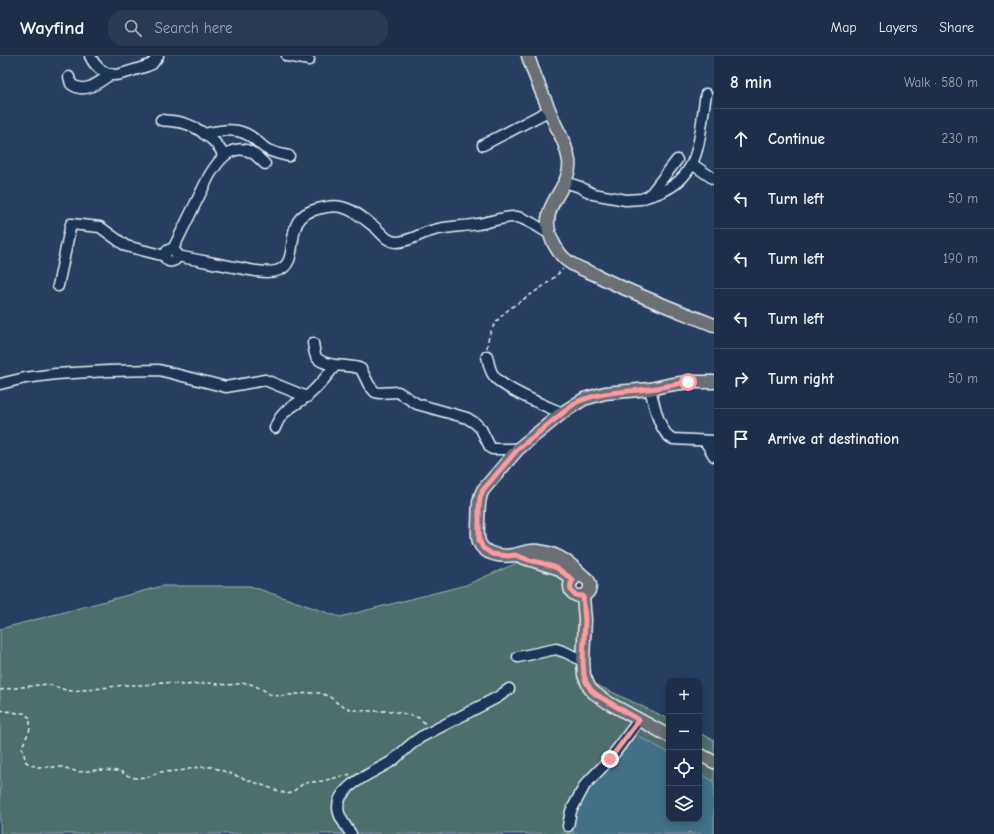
<!DOCTYPE html>
<html lang="en">
<head>
<meta charset="utf-8">
<style>
  body { margin:0; font-family:"Comic Neue",sans-serif; background:#2b3a53; color:#f1f3f6 }
  .controls { position:absolute; right:12px; bottom:12px; display:grid; overflow:hidden; border-radius:8px; box-shadow:0 2px 10px #0003 }
  .controls button { width:36px; height:36px; display:grid; place-items:center; padding:0; border:0; border-bottom:1px solid #3c4a61; background:#1e2e49; color:#f1f3f6; font:20px sans-serif }
  .stop { position:absolute; width:12px; height:12px; margin:-9px; border:3px solid #ff9aa2; border-radius:50%; background:#fff }
  .stop.end { background:#ff9aa2; border-color:#fff; box-shadow:0 1px 4px #0008 }
  .list { margin:0; padding:0; list-style:none }
  h2 { display:flex; justify-content:space-between; align-items:center; height:52px; margin:0; padding:0 16px; font-size:17px }
  h2 small { font-size:13px; font-weight:400; color:#a1a8b4 }
  .list li { display:grid; grid-template-columns:26px 1fr auto; gap:12px; align-items:center; box-sizing:border-box; height:60px; padding:0 16px; border-top:1px solid #3c4a61 }
  .list b { display:block; font-size:15px; white-space:nowrap }
  .list em { font-size:13px; font-style:normal; color:#a1a8b4 }
  .icon { flex:none; width:22px; height:22px; fill:none; stroke:currentColor; stroke-width:2; stroke-linecap:round; stroke-linejoin:round }
  .map { position:relative; flex:none; width:714px; height:778px; overflow:hidden }
  header { display:flex; align-items:center; gap:24px; box-sizing:border-box; height:56px; padding:0 20px; background:#1e2e49; border-bottom:1px solid #3c4a61 }
  header strong { font-size:19px }
  nav { display:flex; gap:22px; margin-inline-start:auto; font-size:14px }
  .search { width:280px; height:36px; background:#2b3a53; display:flex; align-items:center; gap:10px; box-sizing:border-box; padding:0 14px; border-radius:16px; color:#a1a8b4; font-size:15px }
  main { display:flex }
  aside { flex:1; background:#1e2e49 }
  .map>svg:first-child { display:block }
  .green { fill:#4e6e6d; stroke:#9bb0b2 }
  .water { fill:#436f87; stroke:#85a3b4 }
  .lines { fill:none; stroke-linecap:round; stroke-linejoin:round }
  .minor-casing { stroke:#e8f1f8; stroke-width:13 }
  .major-casing { stroke:#e8f1f8; stroke-width:15 }
  .path { stroke:#e8f1f8; stroke-width:1.5; stroke-dasharray:4 3; stroke-linecap:butt }
  .minor { stroke:#1d3557; stroke-width:10 }
  .major { stroke:#6a7074; stroke-width:12 }
  .route { stroke:#ff9aa2; stroke-width:5 }
</style>
</head>
<body>
<header>
<strong>Wayfind</strong>
<div class="search"><svg class="icon" aria-label="search" viewBox="0 0 24 24"><circle cx="10" cy="10" r="6"/><path d="M15 15l6 6"/></svg>Search here</div>
<nav><a>Map</a><a>Layers</a><a>Share</a></nav>
</header>
<main>
<div class="map">
<svg width="714" height="778" viewBox="0 0 714 778">
  <rect width="100%" height="100%" fill="#283e61"/>
  <filter id="ink" filterUnits="userSpaceOnUse"><feTurbulence type="fractalNoise" baseFrequency=".025" numOctaves="2"/><feDisplacementMap in="SourceGraphic" scale="8" xChannelSelector="R" yChannelSelector="G"/><feConvolveMatrix kernelMatrix="1 2 1 2 8 2 1 2 1" color-interpolation-filters="sRGB"/></filter>
  <g filter="url(#ink)">
    <path class="green" d="M533,500L559,506L579,545L584,623L669,663V763H699V677L714,684V778H0V573L162,530H250L340,561L466,529Z"/>
    <path class="water" d="M635,678L669,697V763H699V716L714,726V778H691L690,776L686,778H574L572,773L575,748L604,711L627,693Z"/>
    <g class="lines">
      <defs>
        <g id="minor">
          <path d="M90,0C94,9 103,18 114,19C119,19 141,12 147,10L152,8L158,0"/>
          <path d="M287,0L309,4"/>
          <path d="M69,21L71,28C85,39 99,26 111,18"/>
          <path d="M161,64C168,65 176,65 183,67C196,70 220,86 223,100"/>
          <path d="M204,78C217,75 232,72 244,77C253,80 258,87 265,92C272,97 280,98 289,100"/>
          <path d="M483,89L550,54"/>
          <path d="M692,108L714,123"/>
          <path d="M565,126L580,131L593,138L626,144L641,143L649,140L677,104"/>
          <path d="M649,140C703,126 698,83 706,38"/>
          <path d="M173,193L209,120C218,105 232,85 253,97C257,100 261,104 265,108"/>
          <path d="M177,200C196,204 215,207 234,211C247,213 262,218 276,215C299,210 287,177 300,163C306,155 317,153 327,151C347,147 362,161 377,173C384,180 387,185 396,186C409,186 419,178 431,175C446,170 463,171 478,168C491,166 504,160 517,161C528,163 539,172 549,177"/>
          <path d="M58,230L71,168L100,171L126,190L165,200C166,205 170,207 175,204L178,199L175,195L171,193L167,195L165,200"/>
          <path d="M313,287C314,291 314,299 317,302C326,312 351,308 361,313L369,329L375,336L379,337L398,336L417,348L467,362L475,367L481,373L490,391L492,393H518"/>
          <path d="M487,300C489,307 489,314 494,320C503,333 546,350 562,357"/>
          <path d="M0,328L25,322L56,318L108,315L159,314L226,331L265,324L307,341"/>
          <path d="M650,333C654,347 659,377 673,383L714,385"/>
          <path d="M275,372C282,351 298,350 312,336C321,328 328,318 335,310"/>
          <path d="M705,385L714,400"/>
          <path d="M518,601L556,593L565,596L583,605"/>
          <path d="M568,770L571,755L585,729L610,703L639,664"/>
          <path d="M351,778C347,772 341,764 339,757C331,731 376,716 392,705C402,697 410,688 421,681L498,641L509,633"/>
        </g>
        <g id="major">
          <path d="M528,0C535,23 546,45 555,68C561,79 567,92 569,105C572,128 547,144 548,167C548,180 558,199 569,206C577,212 588,215 596,219C635,239 674,253 714,269"/>
          <path d="M515,499L557,512L573,524"/>
          <circle cx="580" cy="530" r="10"/>
          <path d="M585,522C572,508 558,497 538,495C529,494 522,497 514,499C502,501 484,499 479,486C477,480 478,474 478,468C479,457 477,444 483,434L518,393L562,357L584,343L605,337L650,333L668,329L688,326H714"/>
          <path d="M583,540L585,564L583,605L584,619L589,631L593,636L607,646L669,680"/>
          <path d="M699,698L714,706"/>
        </g>
      </defs>
      <use href="#minor" class="minor-casing"/>
      <use href="#major" class="major-casing"/>
      <g class="path">
        <path d="M487,292C489,260 516,249 539,233C548,227 556,220 563,213"/>
        <path d="M0,634L47,628L66,634L72,635L95,633L124,629H144L162,626L183,629L210,627L227,629L248,627L262,633L269,638L279,640L309,637H321L330,641L340,649L353,654L370,655H390L406,658L419,662L427,669"/>
        <path d="M0,654L18,657H24L30,662V673L22,691L26,706L36,711H62L78,716L98,714L120,715L126,719L135,722L148,721L159,716L180,715L199,711H212L287,738L291,737L304,727L322,725L351,718"/>
      </g>
      <use href="#minor" class="minor"/>
      <use href="#major" class="major"/>
    </g>
  </g>
  <g class="lines" filter="url(#ink)">
    <path class="route" d="M610,703L639,664L597,639L591,634L586,626L584,619L583,605L585,564L583,540C573,541 567,533 573,524L557,512L542,507L529,504L515,499L508,500L492,498L483,492L479,484V451L480,442L483,434L518,393L575,347C598,336 623,336 648,333C661,332 675,328 688,326"/>
  </g>
</svg>
<div class="controls">
<button>+</button>
<button>−</button>
<button><svg class="icon" aria-label="locate" viewBox="0 0 24 24"><circle cx="12" cy="12" r="6"/><path d="M12 2v4M12 18v4M2 12h4M18 12h4"/></svg></button>
<button><svg class="icon" aria-label="layers" viewBox="0 0 24 24"><path d="M12 4l9 5-9 5-9-5zM3 14l9 5 9-5"/></svg></button>
</div>
<div class="stop" style="left:688px;top:326px"></div>
<div class="stop end" style="left:610px;top:703px"></div>
</div>
<aside>
<h2>8 min<small>Walk · 580 m</small></h2>
<ul class="list">
<li><svg class="icon" aria-label="ahead" viewBox="0 0 24 24"><path d="M12 20V5M6 11l6-6 6 6"/></svg><div><b>Continue</b></div><em>230 m</em></li>
<li><svg class="icon" aria-label="left" viewBox="0 0 24 24"><path d="M17 20v-9H6M10 6l-5 5 5 5"/></svg><div><b>Turn left</b></div><em>50 m</em></li>
<li><svg class="icon" aria-label="left" viewBox="0 0 24 24"><path d="M17 20v-9H6M10 6l-5 5 5 5"/></svg><div><b>Turn left</b></div><em>190 m</em></li>
<li><svg class="icon" aria-label="left" viewBox="0 0 24 24"><path d="M17 20v-9H6M10 6l-5 5 5 5"/></svg><div><b>Turn left</b></div><em>60 m</em></li>
<li><svg class="icon" aria-label="right" viewBox="0 0 24 24"><path d="M7 20v-9h11M14 6l5 5-5 5"/></svg><div><b>Turn right</b></div><em>50 m</em></li>
<li><svg class="icon" aria-label="arrive" viewBox="0 0 24 24"><path d="M6 21V4h12l-3 4 3 4H6"/></svg><div><b>Arrive at destination</b></div></li>
</ul>
</aside>
</main>
</body>
</html>
